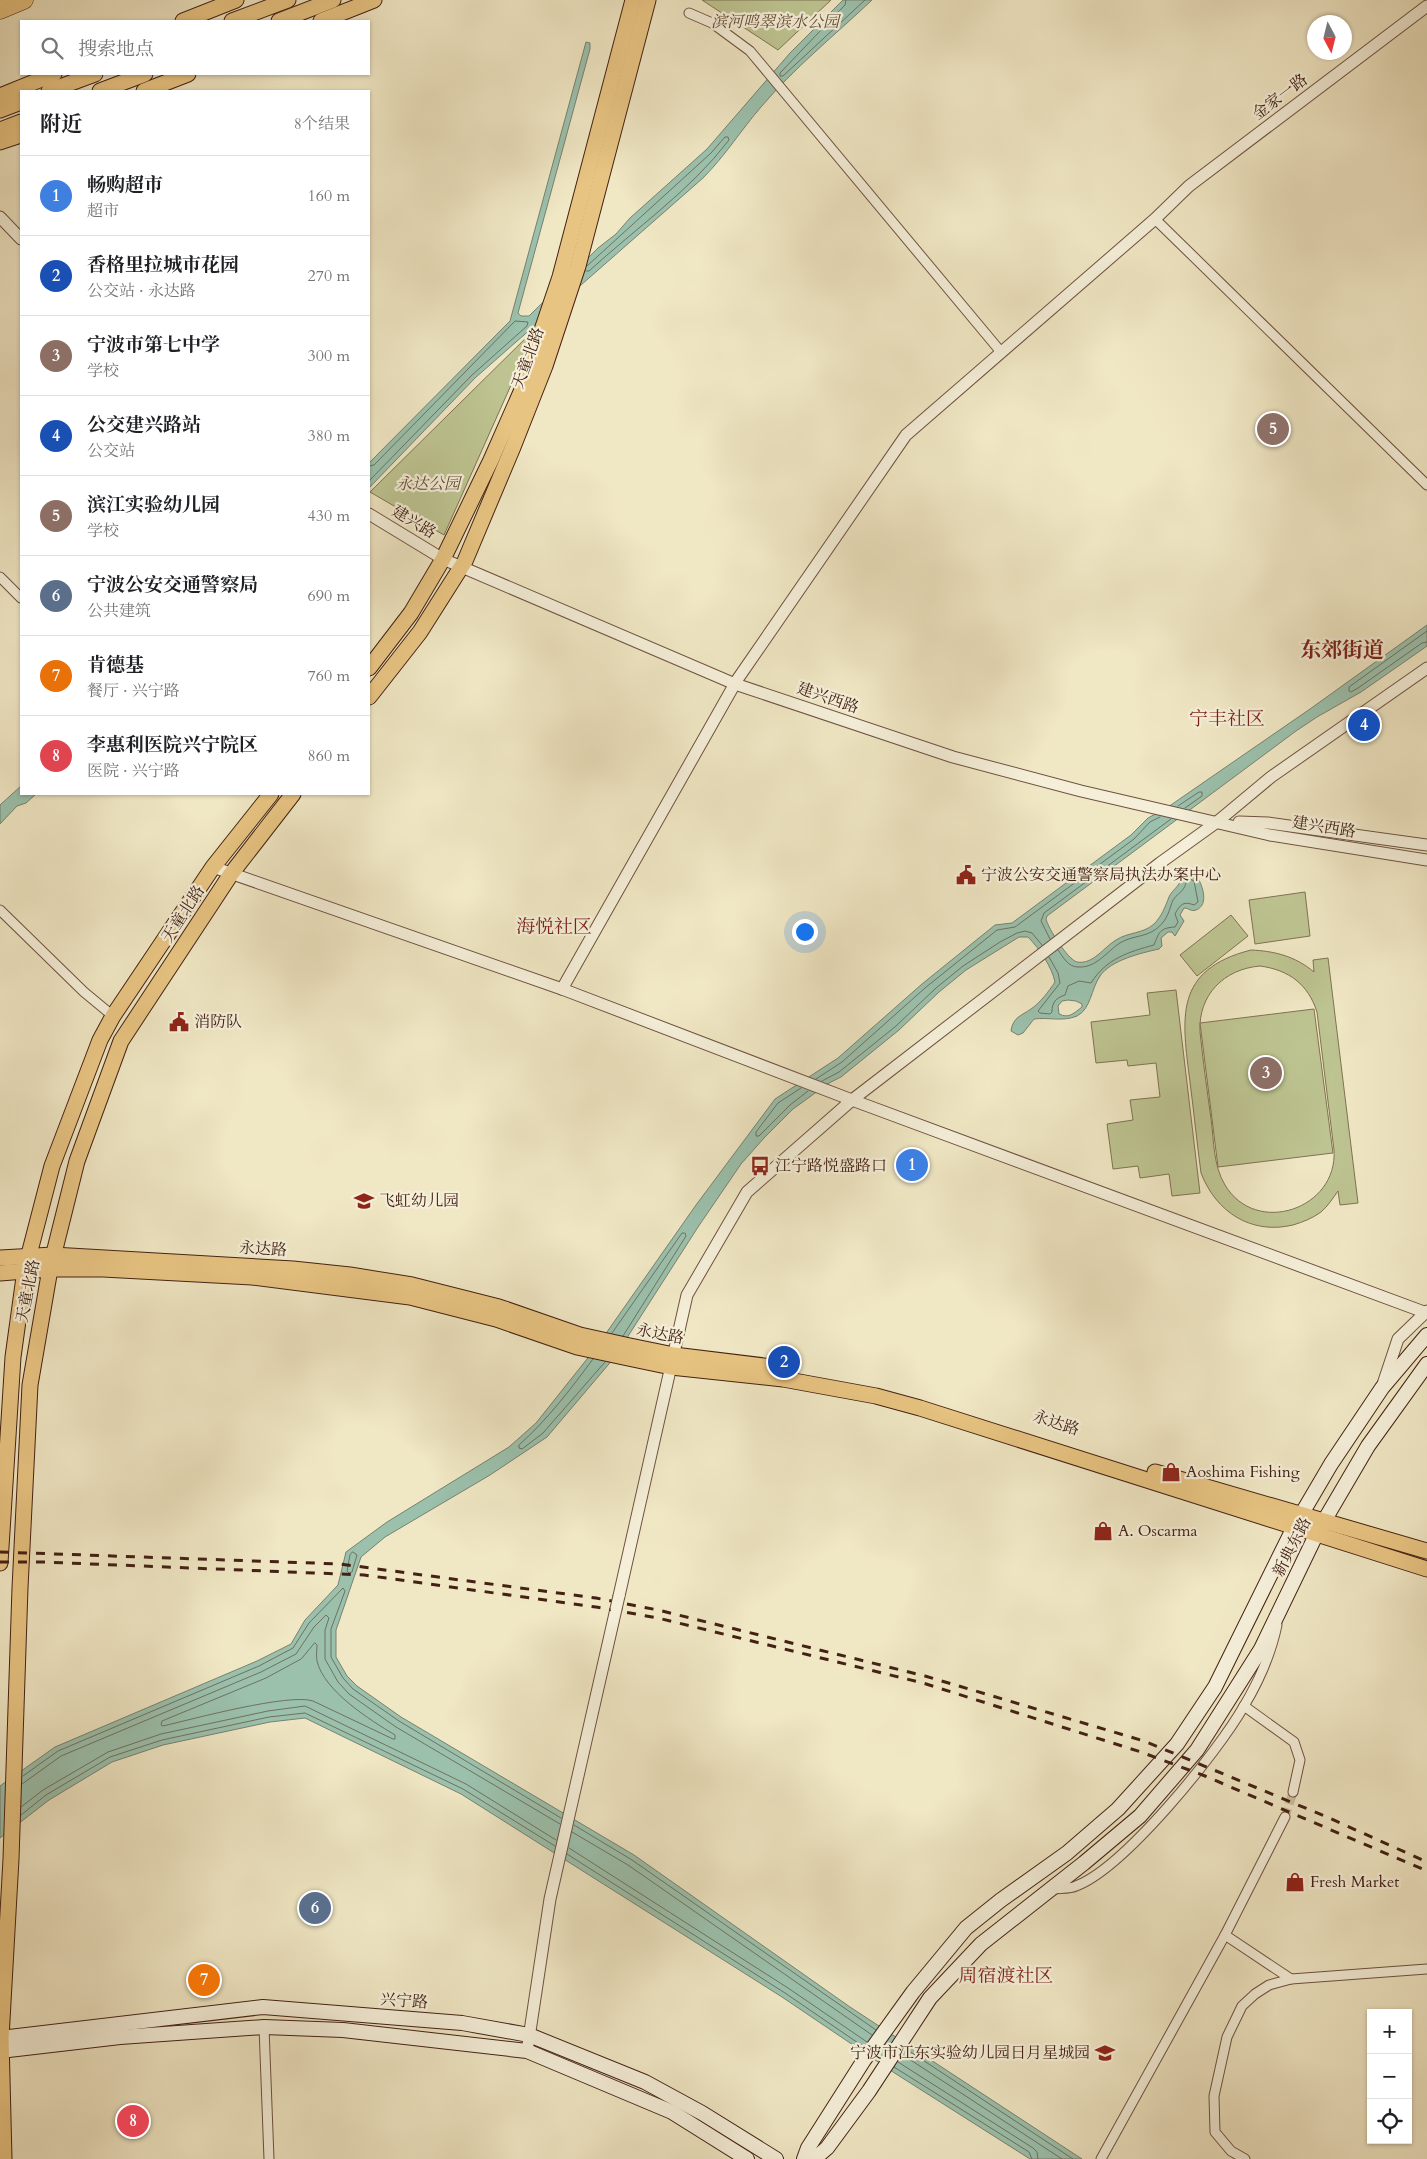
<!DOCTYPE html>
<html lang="zh">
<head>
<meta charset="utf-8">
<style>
  body { margin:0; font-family:Cardo,"Noto Serif SC",serif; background:#f2f2f2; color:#202124 }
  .controls { position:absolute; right:15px; bottom:15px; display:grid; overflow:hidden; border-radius:0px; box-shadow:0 1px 4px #0004 }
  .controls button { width:45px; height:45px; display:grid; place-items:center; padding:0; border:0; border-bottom:1px solid #e0e0e0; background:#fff; color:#202124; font:25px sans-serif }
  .compass { position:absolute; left:1307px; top:15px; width:45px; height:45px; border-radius:50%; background:#fff; box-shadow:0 1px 4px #0004; rotate:173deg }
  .you { position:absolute; left:804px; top:931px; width:18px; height:18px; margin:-12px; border:4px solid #fff; border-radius:50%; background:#1a73e8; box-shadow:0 0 0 8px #1a73e833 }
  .badge { display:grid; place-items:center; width:32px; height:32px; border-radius:50%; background:#8f2418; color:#fff; font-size:16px; font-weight:700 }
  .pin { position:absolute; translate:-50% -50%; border:2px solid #fff; box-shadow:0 1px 5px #0006 }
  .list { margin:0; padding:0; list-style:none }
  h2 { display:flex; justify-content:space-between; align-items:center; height:65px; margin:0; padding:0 20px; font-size:21px }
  h2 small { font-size:16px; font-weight:400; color:#757577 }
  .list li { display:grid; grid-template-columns:32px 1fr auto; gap:15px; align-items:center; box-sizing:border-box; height:80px; padding:0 20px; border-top:1px solid #e0e0e0 }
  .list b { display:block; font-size:19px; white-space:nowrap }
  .list p { margin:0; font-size:16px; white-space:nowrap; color:#757577 }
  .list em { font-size:16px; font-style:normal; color:#757577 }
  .icon { flex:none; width:28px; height:28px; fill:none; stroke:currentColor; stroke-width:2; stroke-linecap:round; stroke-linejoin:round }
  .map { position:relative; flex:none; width:1427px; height:2159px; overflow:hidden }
  .search { position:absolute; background:#fff; box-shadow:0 1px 4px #0004; left:20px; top:20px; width:350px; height:55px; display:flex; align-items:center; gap:12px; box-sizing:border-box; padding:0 18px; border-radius:0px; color:#757577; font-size:19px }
  .panel { position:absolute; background:#fff; box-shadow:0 1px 4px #0004; left:20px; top:90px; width:350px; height:705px; border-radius:0px }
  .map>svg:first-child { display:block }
  .green { fill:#bdc491; stroke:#807252; fill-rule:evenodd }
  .water { fill:#9bc1ad; stroke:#788170; fill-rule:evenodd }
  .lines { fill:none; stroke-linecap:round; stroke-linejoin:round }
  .shore { stroke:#6f7160; stroke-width:1 }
  .minor-tunnel { stroke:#cdbfa1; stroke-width:9; stroke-dasharray:9 4.5; stroke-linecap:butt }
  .minor-casing { stroke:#6e5240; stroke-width:11 }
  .tertiary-casing { stroke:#6e5240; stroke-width:13 }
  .secondary-casing { stroke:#432114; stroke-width:16 }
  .primary-casing { stroke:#432114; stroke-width:17 }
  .trunk-casing { stroke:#432114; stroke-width:17 }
  .motorway-casing { stroke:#432114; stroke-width:19 }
  .minor { stroke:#f5efd9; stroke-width:9 }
  .tertiary { stroke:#f5efd9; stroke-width:11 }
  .secondary { stroke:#f5efd9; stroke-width:14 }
  .primary { stroke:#e8c482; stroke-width:15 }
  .trunk { stroke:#e8c482; stroke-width:15 }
  .motorway { stroke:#e8c482; stroke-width:18 }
  .rail { stroke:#432114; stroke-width:3; stroke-dasharray:9 9; stroke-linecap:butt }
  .tertiary-bridge-casing { stroke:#6e5240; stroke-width:13; stroke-linecap:butt }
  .tertiary-bridge { stroke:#f5efd9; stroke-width:11 }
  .labels { text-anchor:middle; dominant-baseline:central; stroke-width:4.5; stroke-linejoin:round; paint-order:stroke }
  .park-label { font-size:16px; font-style:italic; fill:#624a33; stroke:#f5efd9 }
  .street-label { font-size:16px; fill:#432114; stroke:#f5efd9 }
  .poi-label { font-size:16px; fill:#432114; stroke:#f5efd9; text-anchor:start }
  .quarter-label { font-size:19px; fill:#7a1f14; stroke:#f5efd9 }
  .district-label { font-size:21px; font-weight:bold; fill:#7a1f14; stroke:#f5efd9 }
</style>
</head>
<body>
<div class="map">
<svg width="1427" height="2159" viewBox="0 0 1427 2159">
  <rect width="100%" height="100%" fill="#f0e7c4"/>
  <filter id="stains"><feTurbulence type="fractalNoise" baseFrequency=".004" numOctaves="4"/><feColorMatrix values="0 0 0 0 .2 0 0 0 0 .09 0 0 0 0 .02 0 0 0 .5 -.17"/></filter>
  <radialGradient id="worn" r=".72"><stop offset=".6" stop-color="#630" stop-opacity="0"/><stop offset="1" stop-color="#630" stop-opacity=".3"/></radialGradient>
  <g class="green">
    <path d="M702,0H831L778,50Z"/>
    <path d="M537,327L444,535L370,492Z"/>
    <path d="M1305,892L1310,936L1255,944L1249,900Z"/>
    <path d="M1231,915L1248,936L1197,976L1180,955Z"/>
    <path d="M1251,950C1274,951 1295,956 1314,972L1313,960L1328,958L1358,1203L1340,1205L1338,1191C1333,1198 1328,1206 1321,1212C1313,1218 1303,1222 1293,1225C1251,1235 1216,1212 1201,1173C1197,1143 1194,1113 1190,1082C1182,1018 1173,970 1251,950ZM1260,966C1289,970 1308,984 1317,1012L1334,1150C1338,1209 1256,1237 1225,1185C1213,1165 1214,1141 1211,1119C1207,1090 1203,1061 1200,1032C1198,995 1224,969 1260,966Z"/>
    <path d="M1176,990L1200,1193L1172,1196L1169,1174L1140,1178L1138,1166L1113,1169L1107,1124L1133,1120L1130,1100L1160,1097L1156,1063L1128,1066L1127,1060L1096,1063L1091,1022L1150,1015L1147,993Z"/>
    <path d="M1314,1009L1333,1153L1218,1167L1200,1023Z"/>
  </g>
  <g class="water">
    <path d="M843,0H872C835,35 794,68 761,107C741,130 725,156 703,178L475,378L369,488V463L510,321L586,42L590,43V49L518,313L521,316H529L598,248L616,234L630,218L707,149L790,53Z"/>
    <path d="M1427,625V646L1361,692L1317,717L1296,731L1047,916L1046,919C1048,928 1068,960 1077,962C1093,965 1104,947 1116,940C1128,932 1143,934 1154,924C1162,916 1165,907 1169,897C1172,890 1179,887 1181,879L1187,875L1195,874C1202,882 1210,905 1196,910C1191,912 1189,908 1184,908L1180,915L1184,921L1175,936L1172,932H1168L1161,938L1162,946L1159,949C1141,953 1111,960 1100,976C1091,989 1091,1009 1077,1016C1063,1022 1048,1017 1034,1019L1023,1033L1018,1035L1011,1031C1013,1017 1021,1016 1031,1009C1040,1003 1049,991 1055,982C1052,967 1039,948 1028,937H1019L966,970L939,992L899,1030L841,1077L829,1083L793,1109L764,1138L741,1164L698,1227L614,1358L547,1437L490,1475L385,1537L361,1557L336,1630V1657L347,1676L357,1686L401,1717L634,1855L850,2007L1082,2159H1030L893,2072L782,1997L461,1794L305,1718L270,1722L163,1745L112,1762L49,1800L0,1838V1786L55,1747L257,1661L291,1644L305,1620L338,1585L346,1552L387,1522L509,1447L536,1423L595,1349L696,1205L775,1099L838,1058L922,984L995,925L1012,923L1131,835L1148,818L1168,807L1310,709ZM1068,1000L1076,1001L1082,1004V1007C1074,1013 1069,1019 1059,1014L1058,1006L1062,1001Z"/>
    <path d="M21,786V794H36L26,803L17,806L0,824V805Z"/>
  </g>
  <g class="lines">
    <g class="shore">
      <path d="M846,0L845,5L780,73V76H783L865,0"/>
      <path d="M586,271H589C636,228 690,191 729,140L728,137H725L711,153L587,266"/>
      <path d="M369,466L374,465L515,321L528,322L527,326L472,375L369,481"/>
      <path d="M1427,631L1349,687V691L1351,692L1358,688L1422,643L1427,642"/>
      <path d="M1178,806L1199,792H1202V796L1185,808"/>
      <path d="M1050,939L1041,921L1044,913L1171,819"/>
      <path d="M1049,957L1058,973L1060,983L1038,1011L1040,1013L1050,1014L1052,1012C1052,1002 1056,998 1065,995L1068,986L1079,981L1091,983C1106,959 1128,952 1154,945C1159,932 1160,928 1175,927L1178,922L1175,914C1180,904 1184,901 1194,905L1198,902L1194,881L1190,879C1185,882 1186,884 1184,888C1181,893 1176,895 1173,900C1170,907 1169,914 1164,921C1150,940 1133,933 1117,945C1105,954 1095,968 1078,967C1068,967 1063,957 1058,950"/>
      <path d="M816,1079L842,1062L925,988L997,930L1015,927L1134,839L1150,822L1160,817"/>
      <path d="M822,1081L839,1072L896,1026L936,988L963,966L1000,942L1017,933L1025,931L1032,933L1042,945"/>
      <path d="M801,1088L778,1103L756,1132V1136H759L790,1105L808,1091"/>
      <path d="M612,1333L682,1233H685L686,1236L623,1336"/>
      <path d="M593,1359C570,1390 548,1419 519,1445V1448L522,1449L543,1433L605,1362"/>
      <path d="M353,1552L357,1555L352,1572L349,1573L347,1571L350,1555Z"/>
      <path d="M315,1643L317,1645C317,1650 316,1656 317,1661C324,1691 370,1720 395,1735V1739H393L313,1701C289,1693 193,1719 163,1726L161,1725L162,1721L266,1678L301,1659Z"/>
      <path d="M23,1776L58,1751L259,1666L293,1648L309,1623L343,1588L345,1591L331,1629V1657L343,1678L353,1689L399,1721L561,1818"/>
      <path d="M22,1784L61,1756L261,1672L296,1654L314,1627L326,1615L329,1618L325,1630V1659L338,1682L349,1694L396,1727L560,1824"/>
      <path d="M21,1807L43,1790L108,1752L161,1734L268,1711L305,1706L466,1784L556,1840"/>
      <path d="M21,1815L46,1795L110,1757L162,1740L269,1717L305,1713L463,1789L555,1846"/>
      <path d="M574,1825L632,1860L876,2030"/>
      <path d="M572,1832L628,1865L872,2035"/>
      <path d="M569,1848L788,1988L867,2042"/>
      <path d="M567,1854L785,1993L864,2047"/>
      <path d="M906,2049L1073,2159"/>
      <path d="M903,2055L1062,2159"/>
      <path d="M898,2062L1033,2148L1037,2152L1038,2159"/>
      <path d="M894,2067L1029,2152L1032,2159"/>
    </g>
    <path class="minor-tunnel" d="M1285,1817L1293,1792"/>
    <defs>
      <g id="minor">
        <path d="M689,13L712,23L750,51L1001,352"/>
        <path d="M1155,219L1427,485"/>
        <path d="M0,577L21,598"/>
        <path d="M0,910L84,992L113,1016"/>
        <path d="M1244,1706L1294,1742L1300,1760L1293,1792"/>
        <path d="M1053,1889C1061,1888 1070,1889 1076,1886C1124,1868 1218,1752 1244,1706C1259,1681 1271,1654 1277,1625"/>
        <path d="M1225,1935L1291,1979"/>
        <path d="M264,2027L269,2159"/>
        <path d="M1101,2159L1225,1935L1285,1817"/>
        <path d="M1245,2159L1231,2151L1215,2132L1214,2096L1227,2037L1242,2006L1255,1994L1269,1985L1291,1979L1427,1969"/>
      </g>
      <g id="tertiary">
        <path d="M0,217L21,239"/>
        <path d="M369,514L443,559L735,684L953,757L1081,791L1270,835L1427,860"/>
        <path d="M1239,822L1268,823L1427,845"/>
        <path d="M213,867L562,989L852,1100L1424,1312"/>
        <path d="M562,989L737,680L906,435L1155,219L1189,186L1427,6"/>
        <path d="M1383,1384L1398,1339L1427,1311"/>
        <path d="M619,1596L687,1295L747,1192L852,1100L1160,863L1217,822L1271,777L1427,668"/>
        <path d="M527,2051L550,1899L616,1609"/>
      </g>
      <g id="secondary">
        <path d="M0,2038L263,2007L462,2023L529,2035L645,2082L702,2113L776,2159"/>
        <path d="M0,2051L120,2037L264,2027L343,2030L527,2051L672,2112L747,2159"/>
        <path d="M804,2159L808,2148L864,2060L913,1992L966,1928L1001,1900L1067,1853L1118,1809L1177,1744L1215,1687L1294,1527L1331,1464L1382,1388L1427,1335"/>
        <path d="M814,2159L827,2148L869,2091L930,1998L981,1944L1084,1863L1140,1816L1197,1750L1261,1649L1317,1533L1368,1446L1427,1364"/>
      </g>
      <g id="primary">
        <path d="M183,21L236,0"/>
        <path d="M321,21L374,0"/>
        <path d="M144,91L188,74"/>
        <path d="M0,96L54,74"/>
        <path d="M0,142L21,135"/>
        <path d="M369,668L411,613L443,559L491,460L521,392L560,277L633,0"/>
        <path d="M369,697L420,632L465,561L513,447L545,366L578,266L648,0"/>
        <path d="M0,1258L53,1255L293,1269L350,1275L412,1285L499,1307L580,1335L630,1346L674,1355L781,1368"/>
        <path d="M0,1273L50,1269H103L252,1277L410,1297L496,1319L577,1347L628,1358L671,1367L783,1379L876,1396L920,1408L1427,1569"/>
        <path d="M1155,1472L1427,1551"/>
        <path d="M0,1563L13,1357L25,1270L52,1166L100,1040L113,1016L213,867L271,794"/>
        <path d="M4,2159L1,2038L11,1859L20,1588L30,1385L50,1269L77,1161L121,1041L231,874L293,794"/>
      </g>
      <g id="trunk">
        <path d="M232,21L288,0"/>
        <path d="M279,21L333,0"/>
        <path d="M49,91L95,74"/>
        <path d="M100,91L145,74"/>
        <path d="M0,110L21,102"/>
        <path d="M0,130L21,122"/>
      </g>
      <path id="motorway" d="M0,10L24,0"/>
    </defs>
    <use href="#minor" class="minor-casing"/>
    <use href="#tertiary" class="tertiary-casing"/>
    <use href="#secondary" class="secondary-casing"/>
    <use href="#primary" class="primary-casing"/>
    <use href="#trunk" class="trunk-casing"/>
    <use href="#motorway" class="motorway-casing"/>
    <use href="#minor" class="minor"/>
    <use href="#tertiary" class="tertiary"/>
    <use href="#secondary" class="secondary"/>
    <use href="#primary" class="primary"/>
    <use href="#trunk" class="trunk"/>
    <use href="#motorway" class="motorway"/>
    <g class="rail">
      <path d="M0,1552L340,1564L596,1598L658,1610L925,1676L1144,1741L1327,1817L1427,1862"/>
      <path d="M0,1562H43L364,1575L596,1607L658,1618L923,1683L1141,1752L1205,1776L1427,1871"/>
    </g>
    <defs>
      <path id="tertiary-bridge" d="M616,1609L619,1596"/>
    </defs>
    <use href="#tertiary-bridge" class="tertiary-bridge-casing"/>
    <use href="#tertiary-bridge" class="tertiary-bridge"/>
  </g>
  <defs>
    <symbol id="civic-bare" viewBox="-9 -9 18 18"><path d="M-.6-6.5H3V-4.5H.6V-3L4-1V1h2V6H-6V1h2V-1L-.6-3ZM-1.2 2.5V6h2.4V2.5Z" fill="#8f2418" stroke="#f5efd9" stroke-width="2.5" paint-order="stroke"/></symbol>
    <symbol id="bus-bare" viewBox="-9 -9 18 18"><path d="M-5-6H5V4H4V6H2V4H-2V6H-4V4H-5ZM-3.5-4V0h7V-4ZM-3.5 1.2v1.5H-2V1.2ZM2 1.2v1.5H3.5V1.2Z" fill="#8f2418" stroke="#f5efd9" stroke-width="2.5" paint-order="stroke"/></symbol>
    <symbol id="school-bare" viewBox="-9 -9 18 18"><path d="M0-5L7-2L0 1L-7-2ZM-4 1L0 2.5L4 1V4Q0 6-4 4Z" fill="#8f2418" stroke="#f5efd9" stroke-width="2.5" paint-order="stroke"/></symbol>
    <symbol id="shop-bare" viewBox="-9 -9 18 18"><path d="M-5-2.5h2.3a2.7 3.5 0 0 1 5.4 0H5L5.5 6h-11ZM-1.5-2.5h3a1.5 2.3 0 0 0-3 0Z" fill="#8f2418" stroke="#f5efd9" stroke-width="2.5" paint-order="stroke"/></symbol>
  </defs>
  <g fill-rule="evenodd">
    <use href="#civic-bare" x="952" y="861" width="28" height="28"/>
    <use href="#civic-bare" x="165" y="1008" width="28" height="28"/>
    <use href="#bus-bare" x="746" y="1152" width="28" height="28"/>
    <use href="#school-bare" x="350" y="1187" width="28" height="28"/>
    <use href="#shop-bare" x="1157" y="1458" width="28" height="28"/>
    <use href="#shop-bare" x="1089" y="1517" width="28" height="28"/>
    <use href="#shop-bare" x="1281" y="1868" width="28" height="28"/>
    <use href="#school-bare" x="1091" y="2039" width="28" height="28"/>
  </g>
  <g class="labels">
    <g class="park-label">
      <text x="775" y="22">滨河鸣翠滨水公园</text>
      <text x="428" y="484">永达公园</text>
    </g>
    <g class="street-label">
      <text transform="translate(1280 97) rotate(-37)">金家一路</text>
      <text transform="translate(528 358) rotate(-70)">天童北路</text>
      <text transform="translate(414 522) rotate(31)">建兴路</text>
      <text transform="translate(828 698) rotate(19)">建兴西路</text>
      <text transform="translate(1324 827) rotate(9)">建兴西路</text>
      <text transform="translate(183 914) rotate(-57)">天童北路</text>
      <text transform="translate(263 1249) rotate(3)">永达路</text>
      <text transform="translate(28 1291) rotate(-79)">天童北路</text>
      <text transform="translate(660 1334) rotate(11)">永达路</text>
      <text transform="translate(1056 1423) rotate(18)">永达路</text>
      <text transform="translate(1292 1547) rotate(-63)">新典东路</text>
      <text transform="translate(404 2001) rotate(4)">兴宁路</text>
    </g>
    <g class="poi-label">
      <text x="981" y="875">宁波公安交通警察局执法办案中心</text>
      <text x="194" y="1022">消防队</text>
      <text x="775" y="1166">江宁路悦盛路口</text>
      <text x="379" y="1201">飞虹幼儿园</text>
      <text x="1186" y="1472">Aoshima Fishing</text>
      <text x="1118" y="1531">A. Oscarma</text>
      <text x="1310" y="1882">Fresh Market</text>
      <text x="1090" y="2053" text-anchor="end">宁波市江东实验幼儿园日月星城园</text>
    </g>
    <g class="quarter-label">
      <text x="1227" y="719">宁丰社区</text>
      <text x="554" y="927">海悦社区</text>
      <text x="1006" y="1976">周宿渡社区</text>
    </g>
    <g class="district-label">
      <text x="1342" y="650">东郊街道</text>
    </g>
  </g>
  <rect width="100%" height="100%" filter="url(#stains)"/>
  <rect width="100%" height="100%" fill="url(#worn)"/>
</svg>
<div class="controls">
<button>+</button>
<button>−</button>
<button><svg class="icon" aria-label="locate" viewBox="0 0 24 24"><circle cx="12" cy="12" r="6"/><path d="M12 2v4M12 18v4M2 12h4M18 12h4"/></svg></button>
</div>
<svg class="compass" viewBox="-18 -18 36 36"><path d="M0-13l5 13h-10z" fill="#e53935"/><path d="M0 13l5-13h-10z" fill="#757577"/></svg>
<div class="you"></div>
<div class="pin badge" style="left:912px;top:1165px;background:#3f7fe0">1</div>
<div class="pin badge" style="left:784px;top:1362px;background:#1a4fb4">2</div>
<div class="pin badge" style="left:1266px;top:1073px;background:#8d6e63">3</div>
<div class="pin badge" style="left:1364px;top:725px;background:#1a4fb4">4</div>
<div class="pin badge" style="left:1273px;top:429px;background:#8d6e63">5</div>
<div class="pin badge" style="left:315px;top:1908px;background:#5c6f8a">6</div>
<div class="pin badge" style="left:204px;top:1980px;background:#e8710a">7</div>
<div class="pin badge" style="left:133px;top:2121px;background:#e0444e">8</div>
<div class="search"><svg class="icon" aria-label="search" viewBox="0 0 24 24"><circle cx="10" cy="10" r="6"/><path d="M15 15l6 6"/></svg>搜索地点</div>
<section class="panel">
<h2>附近<small>8个结果</small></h2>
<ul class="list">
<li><span class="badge" style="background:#3f7fe0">1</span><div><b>畅购超市</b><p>超市</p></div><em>160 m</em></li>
<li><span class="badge" style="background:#1a4fb4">2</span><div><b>香格里拉城市花园</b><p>公交站 · 永达路</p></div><em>270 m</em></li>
<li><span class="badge" style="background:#8d6e63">3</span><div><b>宁波市第七中学</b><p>学校</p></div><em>300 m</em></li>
<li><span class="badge" style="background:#1a4fb4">4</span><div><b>公交建兴路站</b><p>公交站</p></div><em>380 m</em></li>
<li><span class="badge" style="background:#8d6e63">5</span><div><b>滨江实验幼儿园</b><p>学校</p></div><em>430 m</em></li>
<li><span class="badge" style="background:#5c6f8a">6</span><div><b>宁波公安交通警察局</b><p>公共建筑</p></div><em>690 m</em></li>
<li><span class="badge" style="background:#e8710a">7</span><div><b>肯德基</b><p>餐厅 · 兴宁路</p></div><em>760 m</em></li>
<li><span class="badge" style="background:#e0444e">8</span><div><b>李惠利医院兴宁院区</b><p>医院 · 兴宁路</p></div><em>860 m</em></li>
</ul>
</section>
</div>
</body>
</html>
